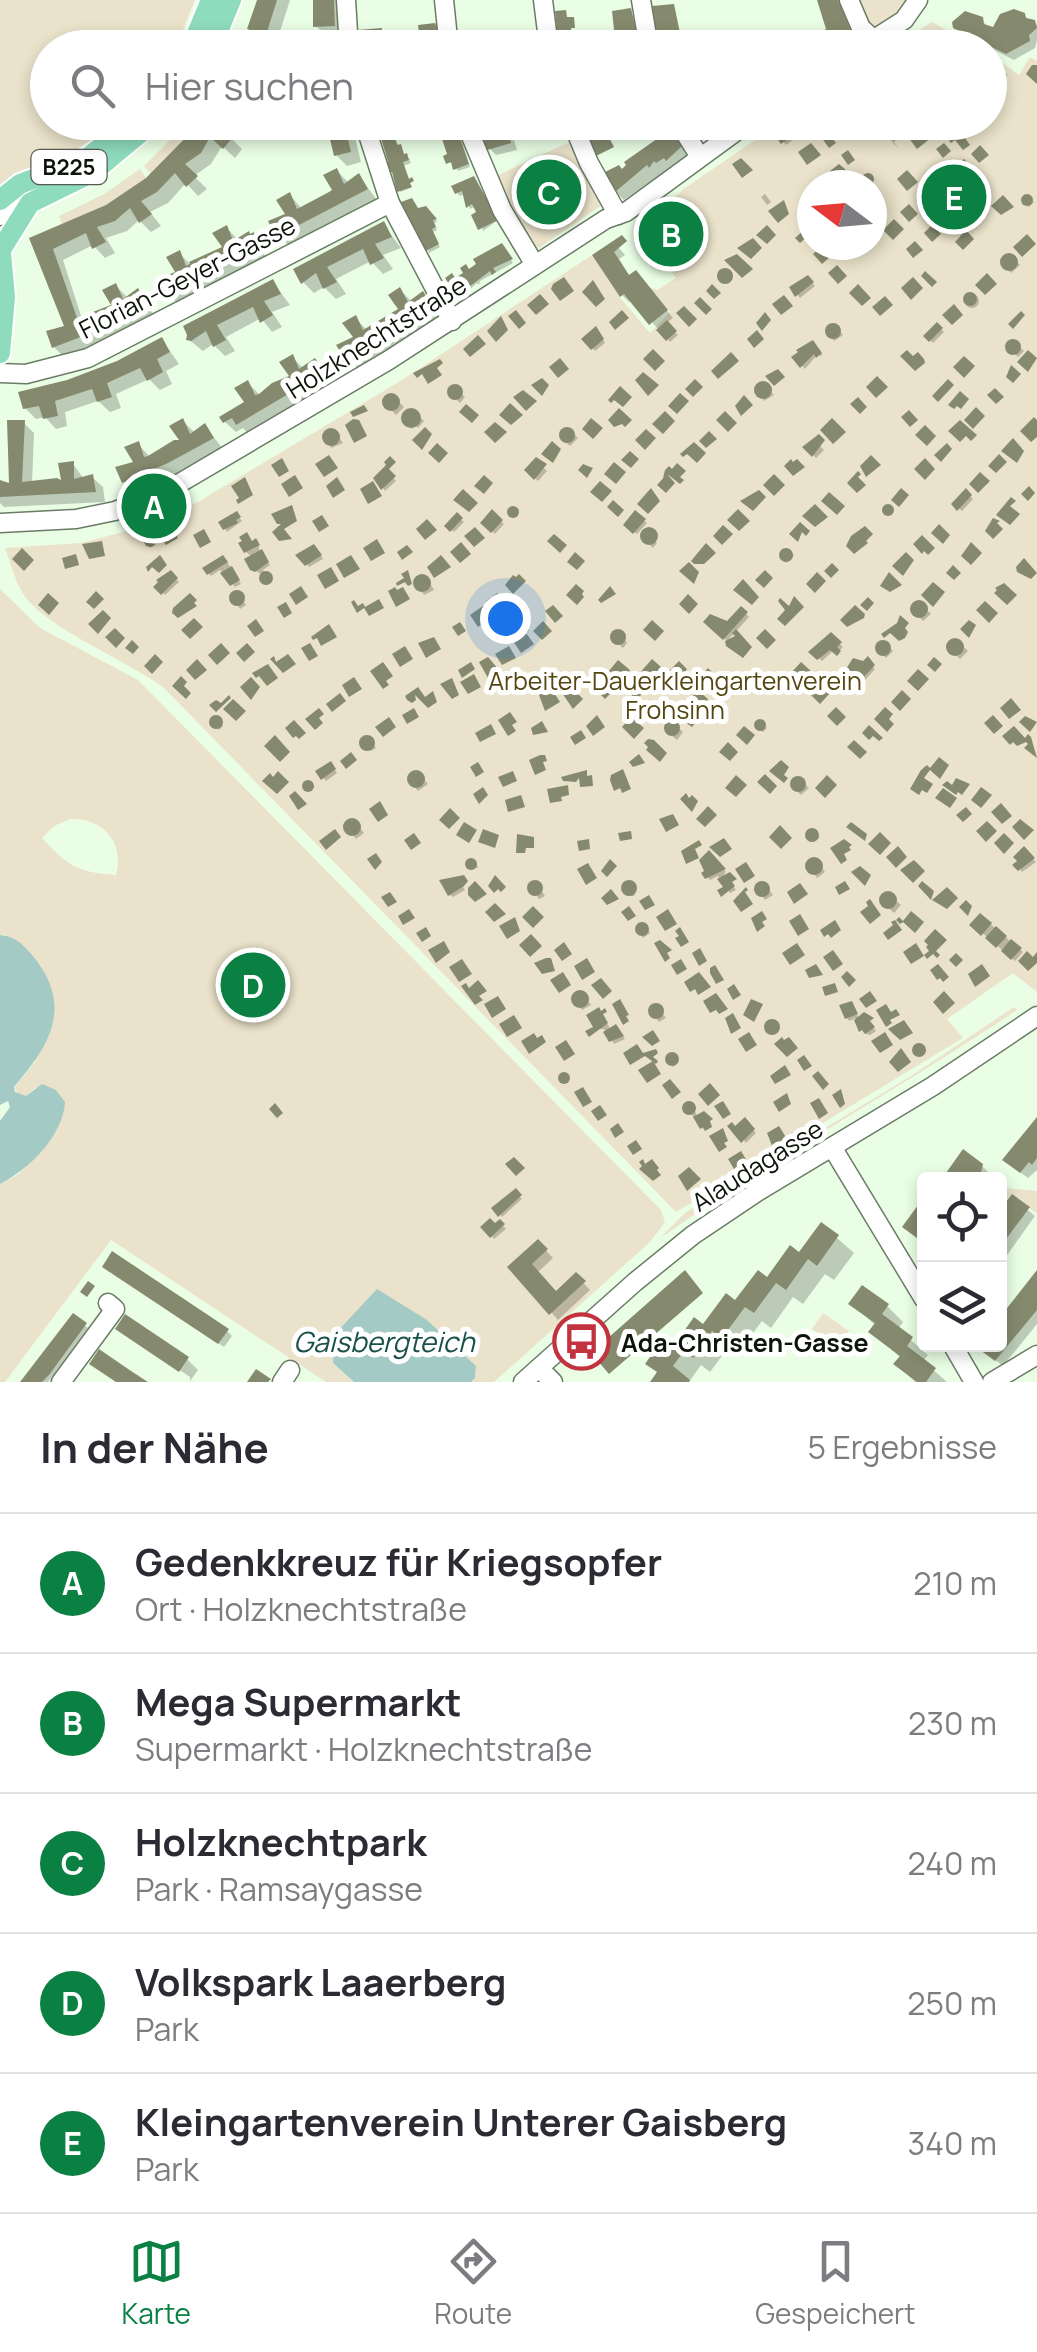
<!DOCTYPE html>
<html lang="de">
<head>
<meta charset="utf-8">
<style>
  body { margin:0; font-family:Manrope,sans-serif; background:#f7f7f7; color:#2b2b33 }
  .controls { position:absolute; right:30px; bottom:30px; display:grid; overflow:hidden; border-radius:10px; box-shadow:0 5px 15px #0003 }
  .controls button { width:90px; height:90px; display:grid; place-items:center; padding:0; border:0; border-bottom:2px solid #e1e1e2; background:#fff; color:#2b2b33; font:50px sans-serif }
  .compass { position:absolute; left:797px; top:170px; width:90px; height:90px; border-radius:50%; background:#fff; box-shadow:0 5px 15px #0003; rotate:286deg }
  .you { position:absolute; left:505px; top:618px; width:35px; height:35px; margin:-25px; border:8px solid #fff; border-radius:50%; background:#1a73e8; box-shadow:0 0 0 15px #1a73e833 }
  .badge { display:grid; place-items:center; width:65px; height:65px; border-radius:50%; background:#0b8043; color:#fff; font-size:32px; font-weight:700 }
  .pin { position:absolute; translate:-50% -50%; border:5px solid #fff; box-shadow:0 2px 10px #0006 }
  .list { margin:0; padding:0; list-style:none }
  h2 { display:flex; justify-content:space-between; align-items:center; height:130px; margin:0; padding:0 40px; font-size:42px }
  h2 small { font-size:32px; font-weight:400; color:#7c7c81 }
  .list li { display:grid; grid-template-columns:65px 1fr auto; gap:30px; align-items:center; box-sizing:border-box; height:140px; padding:0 40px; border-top:2px solid #e1e1e2 }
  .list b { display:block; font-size:38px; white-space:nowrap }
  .list p { margin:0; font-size:32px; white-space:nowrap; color:#7c7c81 }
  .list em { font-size:32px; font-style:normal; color:#7c7c81 }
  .icon { flex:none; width:55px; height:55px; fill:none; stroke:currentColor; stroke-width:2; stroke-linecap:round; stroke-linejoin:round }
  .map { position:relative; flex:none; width:1037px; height:1382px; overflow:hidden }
  .search { position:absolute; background:#fff; box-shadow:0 5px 15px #0003; left:30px; right:30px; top:30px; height:110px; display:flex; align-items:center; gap:25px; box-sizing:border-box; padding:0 35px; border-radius:55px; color:#7c7c81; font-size:38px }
  .sheet { height:830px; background:#fff }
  nav { display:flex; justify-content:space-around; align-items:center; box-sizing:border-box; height:140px; border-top:2px solid #e1e1e2; background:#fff; font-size:28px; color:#7c7c81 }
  nav a { display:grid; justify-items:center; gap:5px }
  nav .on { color:#0b8043 }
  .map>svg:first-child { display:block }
  .green { fill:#eae2ca; fill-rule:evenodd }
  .water { fill:#a3cac5 }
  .shadow { fill:#0003; fill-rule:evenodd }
  .building { fill:#858a6e }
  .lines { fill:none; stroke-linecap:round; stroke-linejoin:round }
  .minor-casing { stroke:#6a7c66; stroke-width:21 }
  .major-casing { stroke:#fff; stroke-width:24 }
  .minor { stroke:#fff; stroke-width:18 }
  .major { stroke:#8edcbd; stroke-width:20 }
  .labels { text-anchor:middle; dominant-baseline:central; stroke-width:10; stroke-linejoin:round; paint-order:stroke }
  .shield { fill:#fff; stroke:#565a54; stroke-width:2.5 }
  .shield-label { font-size:22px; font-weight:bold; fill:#0d140b }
  .street-label { font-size:25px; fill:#0d140b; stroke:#fff }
  .park-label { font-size:25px; fill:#554612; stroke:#fff }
  .poi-label { font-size:25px; font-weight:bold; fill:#0d140b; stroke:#fff; text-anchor:start }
  .water-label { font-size:28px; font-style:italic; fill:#1a504b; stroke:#fff }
</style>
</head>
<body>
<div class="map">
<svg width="1037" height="1382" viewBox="0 0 1037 1382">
  <rect width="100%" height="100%" fill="#eafee5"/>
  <g class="green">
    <path d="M0,0H195L176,47L48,48V122L115,123L73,152L32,167L0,186Z"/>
    <path d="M854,0H915L879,30L869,28Z"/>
    <path d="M932,22L977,47L892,48Z"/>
    <path d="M990,54L1019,75L1030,57L1037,61V992L1013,973L947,1019L963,1038L676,1212L163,687C127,661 50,629 26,598C16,585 11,564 5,548L81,543L150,525L198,502L402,380L592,255L622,300L650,333L670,312L649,287L657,290L676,278L671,271L707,245L673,199L685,188L780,123L990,122ZM812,185H872V245H812Z"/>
    <path d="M187,123H201L151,174L144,166Z"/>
    <path d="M572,141L605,203L533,252L492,178Z"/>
    <path d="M140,169L146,178L106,205L63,226L59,216L104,194Z"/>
    <path d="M0,589L40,628L138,680L661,1210L665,1222L650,1242L494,1382H471L475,1378L476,1366L427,1320L333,1363L354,1382H326L111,1240L5,1382H0V1184L19,1174L51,1137L36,1087L26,1096H20L14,1088L35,1062L5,935H0ZM70,819C103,817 125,843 116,875C77,872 69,867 42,838L54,826Z"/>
    <path d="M1014,1007L1017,1010C899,1089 775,1157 659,1239L685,1213L911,1076Z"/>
    <path d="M1006,1188L1037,1191V1214L1012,1194L1000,1209V1197Z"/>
    <path d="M823,1313L849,1331L837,1347L812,1329Z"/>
  </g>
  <g class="water">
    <path d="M0,935C14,936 23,944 32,955C74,1005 51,1044 14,1087L15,1092L26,1096L42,1084L56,1090L65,1102C63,1136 29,1169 0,1184V1121L10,1107L8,1101L0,1105Z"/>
    <path d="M377,1289L427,1320L476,1366L475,1378L471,1382H354L333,1363L335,1334Z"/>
  </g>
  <g class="shadow">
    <path d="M258,0H290L276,44L261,39L250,29Z"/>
    <path d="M315,0H344V36H326L316,26Z"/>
    <path d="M822,0H841L855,40L844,48H803L829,30Z"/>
    <path d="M1023,15L1037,25V40L1035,48L1014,60L962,34L955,27L982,20L989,29Z"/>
    <path d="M227,122H244L230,137L242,149L235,158L222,146L211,164L194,176L207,189L198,196L186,183L168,203L150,212L161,226L151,232L139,220L127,231L106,238L115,253L105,258L93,245L63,260L82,319L115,306L116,286L128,298L138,292L155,316L112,339L65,358L54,347L67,328L32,240L108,207L148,180L188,142L216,134Z"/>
    <path d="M328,122H351L361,162L347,166L336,155Z"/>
    <path d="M377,122H401L402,132L393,134L404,157L409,158L411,163L403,166L411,188L400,192L394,171L391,172L394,162Z"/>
    <path d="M444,122H456L470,167L458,171L454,164L448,162L450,156L443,132L437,130Z"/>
    <path d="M479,122H509L517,150L496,155L489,148Z"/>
    <path d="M690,122H717L700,138Z"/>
    <path d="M886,123L900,137L894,142L899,149L883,132L882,126Z"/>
    <path d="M790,129L796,138L786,145L779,137Z"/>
    <path d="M670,133L691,158L669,172L667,170L624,200L614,190L607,176L622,172Z"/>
    <path d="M337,171L349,183L359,176L377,200L289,246L278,235L289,216L290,195L302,209L336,190Z"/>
    <path d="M476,181L498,220L483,231L476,206L470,209L465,193L460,196L457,193Z"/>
    <path d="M765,194L771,202L767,205L761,197Z"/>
    <path d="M1027,196L1034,202L1029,207L1022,201Z"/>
    <path d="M876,207L883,214L878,219L872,213Z"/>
    <path d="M418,210L435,217L437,222L434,223L437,230L433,232L440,247L429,253Z"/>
    <path d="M383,224L401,248L383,255L393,269L383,274L371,261L336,279L346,294L336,299L324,287L314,293L303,282L297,270Z"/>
    <path d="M227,228L239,241L253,235L265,248L262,250L266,258L178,304L168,293L179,273V253L190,264L226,248ZM198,275L202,279L186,287L183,283Z"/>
    <path d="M614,242L625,255L619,259L630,277L643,280L673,318L666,323L678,335L670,342L632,300L629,302L622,295L596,256Z"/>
    <path d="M504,249L513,263L480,281L479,285L477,283L461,297L456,280Z"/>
    <path d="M1010,255L1020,265L1011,273L1002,263Z"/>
    <path d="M725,269L733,279L728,284L718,275Z"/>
    <path d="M808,278L815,286L800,298L793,288Z"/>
    <path d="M273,282L290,305L272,312L282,327L272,332L261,318L226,337L235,351L225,356L213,344L203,351L188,339Z"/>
    <path d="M400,290L412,302L423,294L441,317L358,368L340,346L357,338L355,318L367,330L393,312L403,311ZM384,333L386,337L364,351L360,347Z"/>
    <circle cx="972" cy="301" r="7"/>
    <path d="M937,325L944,332L933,343L926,336Z"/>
    <path d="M835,326L843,335L834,341L827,332Z"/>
    <path d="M599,332L605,343L595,351L585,339Z"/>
    <path d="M162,340L179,364L166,371L172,384L160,390L149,379L116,394L121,408L110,412L98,401L65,412L67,426L56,429L45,417L36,419L25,408L68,382L118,363Z"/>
    <path d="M1013,340L1024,351L1018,357L1007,346Z"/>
    <path d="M812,343L823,356L817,355L805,369L795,357Z"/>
    <path d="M292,357L304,369L314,361L332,384L248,434L243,428L236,432L225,422L248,403V383L260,395L292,377Z"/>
    <path d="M762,383L774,395L764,401L756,388Z"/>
    <path d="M453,387L465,397L460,403L448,392Z"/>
    <path d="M392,395L404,407L396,415L384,402Z"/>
    <path d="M412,410L424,421L418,428L415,425L412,429L398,417L403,421Z"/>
    <path d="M183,421L195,433L205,426L223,449L180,473L134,493L124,482L137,464L138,444L150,457L184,443Z"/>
    <path d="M24,423L34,433L32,484L64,485L73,464L84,479L92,477L103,487L105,502L4,507L0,503V484L12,486Z"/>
    <path d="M568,428L578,438L570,446L560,437Z"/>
    <path d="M333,429L343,443L331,448L325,434Z"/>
    <path d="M814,440L824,450L816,458L806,447Z"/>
    <path d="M536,461L547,471L538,481L527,470Z"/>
    <path d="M386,469L396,481L385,491L376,478Z"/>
    <path d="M966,492L973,499L962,511L954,504Z"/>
    <path d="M492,513L504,524L495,534L484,523Z"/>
    <path d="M636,513L647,523L637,534L626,525Z"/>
    <path d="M236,514L242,521L227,532L225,529Z"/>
    <path d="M457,516L464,522L454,532L447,526Z"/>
    <path d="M646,532L657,543L653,548L641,537Z"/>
    <path d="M152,536L156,544L150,548L146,539Z"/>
    <path d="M252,544H259V549L270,565L263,570L272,582L267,585L261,574L252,569V557L246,552Z"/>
    <path d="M317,549L323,559L309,567L307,564Z"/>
    <path d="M788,549L794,555L786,563L780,557Z"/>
    <path d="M226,560L241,584L235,587L220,570L211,576L205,568Z"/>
    <path d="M171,573L179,582L165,595L157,587Z"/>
    <path d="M425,575L434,590L424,595L414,580Z"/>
    <path d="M237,592L246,605L240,609L231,596Z"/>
    <path d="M919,602L931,614L923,621L912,610Z"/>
    <path d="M741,609L749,617L727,641L707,622L728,624Z"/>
    <path d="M618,629L627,643L623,648L611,637Z"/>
    <path d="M831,635L843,647L838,652L842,655L834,650L822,661L812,652Z"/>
    <path d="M956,639L968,651L960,659L948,648Z"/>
    <path d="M883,642L893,651L886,658L876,649Z"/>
    <path d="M866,661L875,669L855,691Z"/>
    <path d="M653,662L663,672L651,684L641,675Z"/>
    <path d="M216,717L223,726L219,730L211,722Z"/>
    <path d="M758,721L767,728L763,732L755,724Z"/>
    <path d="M673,723L683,732L677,740L666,731Z"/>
    <path d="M368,737L376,748L371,751L362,740Z"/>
    <path d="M331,764L337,773L326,781L318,771Z"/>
    <path d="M418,772L428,784L418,791L409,779Z"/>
    <path d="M798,778L809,788L801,795L791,785Z"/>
    <path d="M307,782L315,787L308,792L303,786Z"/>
    <path d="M353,819L364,833L356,839L345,825Z"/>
    <path d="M814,830L819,838L814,842L807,834Z"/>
    <path d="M1024,850L1036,862L1022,872L1016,865Z"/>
    <path d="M711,856L726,872L724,874L736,890L730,893L718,876L710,880L708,878Z"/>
    <path d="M816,859L825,872L817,878L807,864Z"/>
    <path d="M476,862L478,868H468L467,863Z"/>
    <path d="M535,881L545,896L539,899L529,885Z"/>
    <path d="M460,882L465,890L453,897L450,895Z"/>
    <path d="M630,882L636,892L634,896H629L622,886Z"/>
    <path d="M763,882L773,895L765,900L756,887Z"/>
    <path d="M887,893L901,905L894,913L881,901Z"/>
    <path d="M981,916L1023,952L1015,961L973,925Z"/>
    <path d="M643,924L650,933L643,938L637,928Z"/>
    <path d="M582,992L591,1005L582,1010L573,997Z"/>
    <path d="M852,1003L859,1019L864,1016L876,1031L870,1035L864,1033L856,1018L849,1021L847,1018Z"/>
    <path d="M656,1004L666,1018L659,1022L649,1008Z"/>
    <path d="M601,1013L611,1030L618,1029L625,1039L614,1044L604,1029H598Z"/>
    <path d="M774,1021L780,1028L770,1034L766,1029Z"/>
    <path d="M673,1054L678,1062L673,1067L667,1058Z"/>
    <path d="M690,1103L698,1117L706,1116L712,1126L705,1130L702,1128L685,1106Z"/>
    <path d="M1037,1120V1170L1028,1178L1012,1166Z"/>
    <path d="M745,1121L756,1133L746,1143L735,1129Z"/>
    <path d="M982,1166L989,1173L985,1180H943Z"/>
    <path d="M515,1192L522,1199L502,1217L494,1208Z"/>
    <path d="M1012,1197L1035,1216L1000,1265V1213Z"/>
    <path d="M500,1222L506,1229L494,1239L483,1227Z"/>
    <path d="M822,1225L854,1253L834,1280L825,1274L803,1304L793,1297L771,1328L762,1321L739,1352L730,1345L710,1372L701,1365L689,1382H653L669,1355L799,1256Z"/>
    <path d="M538,1242L553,1258L537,1273L556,1294L576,1275L590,1290L558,1320L511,1267Z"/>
    <path d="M110,1271L227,1331L232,1336L224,1347Z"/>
    <path d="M1037,1273V1324L1003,1366L979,1347L1000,1344V1321Z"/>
    <path d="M851,1303L887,1306L903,1322L898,1329L928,1355L923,1361L947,1382H915L897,1364L901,1358L871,1332L876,1326Z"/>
    <path d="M73,1316L88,1328L48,1382H24Z"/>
    <path d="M118,1328L187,1359L198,1370L190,1381V1377Z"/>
  </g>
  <g class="building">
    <path d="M257,0H277L266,35L247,29Z"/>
    <path d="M313,0H334L335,26L313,27Z"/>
    <path d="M817,0H838L852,34L833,48H798L826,29Z"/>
    <path d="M674,4L680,33L676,34L679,48H662L655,28H652V6Z"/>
    <path d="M631,8L638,39L633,40L639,47L610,48L609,41L615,39L612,11Z"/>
    <path d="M1014,9L1025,13L1026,18L1035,20L1037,28L1029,35L1030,41L1006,54L953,28L952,22L965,11L983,17L984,24L993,27L1000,14Z"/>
    <path d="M566,10L567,17H574L575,28H571L573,42L578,41L580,48H559L555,11Z"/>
    <path d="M435,23L440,34L436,35L438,48H421L418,25Z"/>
    <path d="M382,28L380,48H359L358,39H355L357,30Z"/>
    <path d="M927,35L931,40L934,38L941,48H925L920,41Z"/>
    <path d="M998,64L1007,75L998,83L990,72Z"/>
    <path d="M1032,65H1037V84L1026,74Z"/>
    <path d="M201,122H222L219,127L233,137L223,149L210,137L201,153L185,164L198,176L186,187L175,173L157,192L141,201L152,214L139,223L130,208L115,221L97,227L106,242L92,249L86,233L53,249L77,318L111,305L102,290L116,283L123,299L138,288L147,305L101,329L52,348L46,331L64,326L29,238L106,205L146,178Z"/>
    <path d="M326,122H344L351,152L334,156Z"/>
    <path d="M377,122H398L400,129L394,134L397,145L401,144L404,154L407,153L409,160L403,162L409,179L412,177L414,181L410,183L412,187L397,192L392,172L389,173L385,163L388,162L381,138L378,139Z"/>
    <path d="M458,122L460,129L457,130L469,164L453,170L451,162L446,164L443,156L447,154L439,130L435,132L432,124Z"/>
    <path d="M476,122H506L511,143L487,150Z"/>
    <path d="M581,122H601L614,147L596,156Z"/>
    <path d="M689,122H717L695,137L687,124Z"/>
    <path d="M934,122H949L951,126L939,134Z"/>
    <circle cx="889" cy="131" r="9"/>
    <path d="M790,126L795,134L781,144L775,136Z"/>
    <path d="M921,126L931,138L917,149L908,137Z"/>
    <path d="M671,129L682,146L666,161L664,158L656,163L654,161L649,168L647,165L615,192L605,172L619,165L622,169L626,165L624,162Z"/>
    <path d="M959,131L967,136L965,138L970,145L963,150L955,140L951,143L949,141Z"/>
    <path d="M828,132L836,143L829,148L821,137Z"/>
    <path d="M811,143L821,155L807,165L798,152Z"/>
    <path d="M944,143L951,151L943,158L936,149Z"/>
    <path d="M980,145L989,155L979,163L971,154Z"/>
    <path d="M848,150L855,160L848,165L841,155Z"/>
    <path d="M741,158L753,170L742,178L732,164Z"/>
    <path d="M964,159L974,170L962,181L951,167Z"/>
    <path d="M839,164L846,170L836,178L830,171Z"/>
    <path d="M337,168L344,184L359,173L368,189L276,237L268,221L285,214L276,200L290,192L297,209L329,192L332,190L323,175Z"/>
    <path d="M907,170L918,182L907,191L897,179Z"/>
    <circle cx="868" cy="179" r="6"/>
    <path d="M474,176L496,216V221L478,230L471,215L476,212L472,204L466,208L462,191L455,194L451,186Z"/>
    <circle cx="1027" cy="200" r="6"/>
    <path d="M1003,195L1014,207L1001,215L991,206Z"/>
    <path d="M412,198L418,208L426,206L437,219L433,220L436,227L432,229L439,244L424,252L404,216L406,215L401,202Z"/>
    <path d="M673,199L707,245L671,271L658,254L663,251L652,237L647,241L636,226Z"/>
    <path d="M784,200L789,214L778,223L768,211Z"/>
    <path d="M909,204L918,214L909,222L900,212Z"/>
    <path d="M894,219L904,229L893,240L883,230Z"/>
    <path d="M384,221L392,237L375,244L384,258L370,265L363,249L327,267L337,282L323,289L316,273L301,284L293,269Z"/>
    <path d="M227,225L233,241L249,231L250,234L254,232L257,247L166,295L158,279L175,272L166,257L180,250L186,266L190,264L189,262L222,247L212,233Z"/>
    <path d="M767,225L776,235L767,244L756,235Z"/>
    <path d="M932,225L941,234L932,242L924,233Z"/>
    <path d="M806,228L811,233L800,243L795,238Z"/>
    <path d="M966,230L974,239L963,250L955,242Z"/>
    <path d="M1027,234L1036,244L1022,257L1013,247Z"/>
    <path d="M622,235L627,241L614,252L629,275L636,270L668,310L649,325L624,294L620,297L592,255Z"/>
    <path d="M753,238L762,248L751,259L737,248Z"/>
    <path d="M915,241L923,250L913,258L906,249Z"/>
    <path d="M502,243L513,259L493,268L496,272L492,275L490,271L457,296L445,278L452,273L455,278L463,273L460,268L466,264L469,269L476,264L473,259Z"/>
    <path d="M822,246L831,256L822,264L813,254Z"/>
    <circle cx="1009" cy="262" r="9"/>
    <path d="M737,254L753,269L742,278L724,260Z"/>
    <path d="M837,265L847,276L838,284L828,273Z"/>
    <circle cx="725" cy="276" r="8"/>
    <path d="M925,271L937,282L932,287L921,276Z"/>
    <path d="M987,273L997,284L985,295L975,285Z"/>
    <path d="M808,275L814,282L795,297L789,287Z"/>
    <path d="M564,277L574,291L560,301L551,289L553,284Z"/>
    <path d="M913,277L923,288L911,300L901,288Z"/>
    <path d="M273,279L281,294L264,301L273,315L260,323L253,307L217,325L226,340L213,347L206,331L191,341L186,340L187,335L183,326Z"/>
    <path d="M593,280L605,299L596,307L582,292Z"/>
    <path d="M712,284L721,293L714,299L706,291Z"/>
    <path d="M858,284L871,298L862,306L849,293Z"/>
    <path d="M400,287L408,302L423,291L432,305L345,359L336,345L353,337L342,323L356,315L363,330L398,309L388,295Z"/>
    <circle cx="970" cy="299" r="7"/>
    <path d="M540,294L549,304L536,315L527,305Z"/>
    <path d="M784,295L793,306L781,315L772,304Z"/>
    <path d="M885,296L893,305L880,316L872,307Z"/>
    <path d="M700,297L712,309L706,315L694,303Z"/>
    <path d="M954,304L963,315L952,325L942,315Z"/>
    <path d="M684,306L697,319L689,327L676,313Z"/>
    <path d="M516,310L526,323L519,329L508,316Z"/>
    <path d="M622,310L629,318L615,330L609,322Z"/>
    <path d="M1021,311L1025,315L1013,329L1008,324Z"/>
    <path d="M765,312L771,320L762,331L756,323Z"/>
    <path d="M501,316L508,330L496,342L487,331Z"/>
    <path d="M667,320L677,331L666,341L656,330Z"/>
    <path d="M937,322L943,328L929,342L923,336Z"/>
    <circle cx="833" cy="331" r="8"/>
    <path d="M596,326L604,339L591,350L581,339Z"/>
    <path d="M757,330L764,339L754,348L747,339Z"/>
    <path d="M478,335L486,344L470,357L463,349Z"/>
    <path d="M162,337L170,352L157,359L163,372L147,381L140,368L107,383L112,397L97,402L92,389L55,401L58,416L43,419L39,406L23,409L18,392L67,380L117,361Z"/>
    <circle cx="1013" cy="347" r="8"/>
    <path d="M813,340L822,353L816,358L814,354L800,368L791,357L798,352L796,350Z"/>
    <path d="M653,349L665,361L655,371L643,359Z"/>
    <path d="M907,350L913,356L918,352L924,359L925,363L915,371L900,356Z"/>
    <path d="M1028,350L1037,358L1028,372L1017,362Z"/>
    <path d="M731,352L739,361L718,379L711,371Z"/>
    <path d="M293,354L299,369L315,358L324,373L236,425L232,418L223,423L219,417L244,402L234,388L248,380L255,395L259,394L272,383L289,376L279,362Z"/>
    <path d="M964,356L975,366L964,378L953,367Z"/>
    <path d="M560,358L569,369L558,378L549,367Z"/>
    <path d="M440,359L443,363L437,368L442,375L428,384L422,374L417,378L413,373Z"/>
    <path d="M1011,365L1021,374L1013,383L1006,377Z"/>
    <path d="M778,369L785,377L774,386L765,376Z"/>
    <path d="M643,372L659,385L648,396L635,380Z"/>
    <path d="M877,376L888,387L876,398L866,387Z"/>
    <path d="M542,378L549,385L542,396L531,385Z"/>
    <path d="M695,379L703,387L693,397L685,389Z"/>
    <path d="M948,379L954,385L938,402L932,396Z"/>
    <circle cx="763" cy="390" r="9"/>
    <circle cx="455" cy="392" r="8"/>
    <path d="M620,386L632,397L623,407L614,400L611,403L608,400Z"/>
    <path d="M995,388L1004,397L996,404L987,395Z"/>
    <path d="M523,390L537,401L526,411L513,397Z"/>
    <path d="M960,391L969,399L961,409L957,406L954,409L948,405Z"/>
    <circle cx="391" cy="402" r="9"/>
    <path d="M680,393L689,401L677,414L668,406Z"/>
    <path d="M744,395L753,405L741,416L735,406Z"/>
    <path d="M858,397L867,407L860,414L850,404Z"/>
    <path d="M510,403L523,415L511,425L499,415Z"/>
    <path d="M466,404L479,415L472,423L459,412Z"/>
    <path d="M364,405L368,411L353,417L350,412Z"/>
    <path d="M976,407L985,416L973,429L964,420Z"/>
    <path d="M619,408L632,420L625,427L622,424L614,427L608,420Z"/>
    <circle cx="411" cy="418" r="10"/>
    <path d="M909,410L918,420L910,427L901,417Z"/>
    <path d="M665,411L675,421L663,434L652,424Z"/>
    <path d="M725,411L737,423L728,432L716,420Z"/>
    <path d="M1034,417L1037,420V437L1031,442L1020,431Z"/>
    <path d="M183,418L190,434L205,423L214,438L168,463L122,483L115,467L133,462L124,447L139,441L144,457L148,456L174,440H179L169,426Z"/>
    <path d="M591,418L603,428L593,439L582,429Z"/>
    <path d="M832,418L846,432L833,444L820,430Z"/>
    <path d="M353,419L359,420L367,436L354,443L345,425Z"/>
    <path d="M7,420H25L22,482L57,478L61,480L58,463L74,461V479L93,474L96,492L0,497V480L9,483Z"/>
    <path d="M960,420L977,435L971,441L966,436L960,442L948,431Z"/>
    <path d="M495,422L507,432L495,443L484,432Z"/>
    <path d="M925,425L936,436L927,446L915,435Z"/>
    <circle cx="567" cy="435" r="8"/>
    <path d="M425,427L432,434L422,450L412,440Z"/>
    <circle cx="331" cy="437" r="9"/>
    <path d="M646,429L656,438L645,450L635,440Z"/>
    <path d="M709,431L717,439L706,448L699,441Z"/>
    <path d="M819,434L825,440L812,457L802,447Z"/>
    <path d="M1013,438L1024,451L1017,463L1001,451Z"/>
    <path d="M552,441L561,449L553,463L541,454Z"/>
    <path d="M694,442L706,453L697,463L687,454L683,457L680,454Z"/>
    <path d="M437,443L448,453L439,463L428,453Z"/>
    <path d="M947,443L952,449L941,462L934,455Z"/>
    <path d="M630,451L639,459L631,468L621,460Z"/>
    <path d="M999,454L1007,462L996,473L988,466Z"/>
    <path d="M329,455L338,468L324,477L315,464Z"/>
    <path d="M871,455L881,465L866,477L860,466Z"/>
    <path d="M390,456L396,462L389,469L396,476L381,490L373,478L386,465L384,462Z"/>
    <path d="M536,457L547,464L534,480L524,470Z"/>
    <path d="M282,458L289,471L279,477L271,465Z"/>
    <path d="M925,458L935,469L925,480L914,469Z"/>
    <path d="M791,459L793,462L797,459L805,467L793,476L784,466Z"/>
    <path d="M614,462L626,472L616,484L604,474Z"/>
    <path d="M677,463L686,471L680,477L684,480L680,484L667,474L675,483L666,493L657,485L666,475L663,478L665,470L669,466L672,469Z"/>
    <path d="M583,464L593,468L587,478L578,470Z"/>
    <path d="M858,471L861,474L858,477L866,485L857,493L847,483Z"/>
    <path d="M980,472L990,481L978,493L969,484Z"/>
    <path d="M774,474L785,485L774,496L763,485Z"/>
    <path d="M295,475L303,488L289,497L281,484Z"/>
    <path d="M484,475L493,483L484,494L474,486Z"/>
    <path d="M245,477L253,495L238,504L236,500L239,498L231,486Z"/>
    <path d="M337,477L345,490L333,498L326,486Z"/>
    <path d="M373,481L382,496L368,504L360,489Z"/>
    <path d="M600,481L612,491L602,502L590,492Z"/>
    <path d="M1029,486L1035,493L1028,501L1021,494Z"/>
    <path d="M651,488L660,501L648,514L637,504Z"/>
    <path d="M901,488L909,495L899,507L891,500Z"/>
    <path d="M966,488L972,495L957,511L951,504Z"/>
    <path d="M463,489L478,503L469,512L453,500Z"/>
    <path d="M759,490L766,497L753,511L740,501Z"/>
    <path d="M829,492L845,506L837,515L821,501Z"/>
    <path d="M1011,497L1016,501L1010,506L1020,514L1010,525L996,515Z"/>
    <path d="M613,500L624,510L618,517L607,507Z"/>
    <path d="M815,504L828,517L815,527L802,516Z"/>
    <circle cx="888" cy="510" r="6"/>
    <path d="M292,505L297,521L284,529L292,539L279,541L272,532L281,524H277L271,514Z"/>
    <circle cx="513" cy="512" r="6"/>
    <path d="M492,509L503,520L491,533L480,523Z"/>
    <path d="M738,509L750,521L739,531L727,520Z"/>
    <path d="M635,510L646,519L633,534L623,525Z"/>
    <path d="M237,511L241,517L236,520L238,523L223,530L218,522Z"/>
    <path d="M457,512L463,518L450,532L444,526Z"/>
    <path d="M322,515L329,526L319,532L312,521Z"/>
    <path d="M993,518L1000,521L997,523L1003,529L993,539L985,531Z"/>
    <path d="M427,519L437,530L425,540L416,529Z"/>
    <path d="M167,521L178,538L166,545L154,527Z"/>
    <path d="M800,522L810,531L806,536L802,532L798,542L789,534Z"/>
    <path d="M939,524L950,535L943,544L931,533Z"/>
    <path d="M723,525L733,534L722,545L713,536Z"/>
    <path d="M865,526L873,534L866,541L868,543L854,554L846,546L851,536Z"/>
    <path d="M475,527L485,538L474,547L464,536Z"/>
    <circle cx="649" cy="536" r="9"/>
    <path d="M204,529L211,542L200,548L193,535Z"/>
    <path d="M247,532L252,541L256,538L260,545L244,553L238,543L242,541L239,537Z"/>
    <path d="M554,534L567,545L560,553L547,541Z"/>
    <circle cx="150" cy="541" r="6"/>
    <path d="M922,535L935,548L928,555L924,551L922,554L913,544Z"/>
    <path d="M377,539L385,553L371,561L363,548Z"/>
    <path d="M102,541L105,556L89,559L82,544Z"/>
    <path d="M461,542L471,554L460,563L450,552Z"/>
    <path d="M971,542L982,553L971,565L961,556Z"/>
    <path d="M706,543L716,553L704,564H694L691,561Z"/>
    <path d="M314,544L322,555L305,566L295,555Z"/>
    <path d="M407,545L413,552L402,560L397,552Z"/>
    <path d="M22,548L34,560L24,571L12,559Z"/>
    <circle cx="786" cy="555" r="7"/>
    <path d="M262,549L269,562L255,572L250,570L244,559Z"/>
    <path d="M575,552L585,561L577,570L567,562Z"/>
    <path d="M906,552L914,560L903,576L892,566Z"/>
    <path d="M76,554L79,565L65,569L62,558Z"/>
    <path d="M160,555L167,565L159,573L152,567L148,572L146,567Z"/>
    <path d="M223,555L228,562L207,575L202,568Z"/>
    <path d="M351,555L360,569L344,578L336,564Z"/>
    <path d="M441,555L451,567L434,578L427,567Z"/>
    <path d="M1024,558L1037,573L1031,579L1017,572L1016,567Z"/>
    <path d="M689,562L699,572L694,584L679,571Z"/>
    <path d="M832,563L839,570L831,578L824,571Z"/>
    <path d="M953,565L961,573L954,580L946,573Z"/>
    <path d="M232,566L240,580L230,586L220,573Z"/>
    <path d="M331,567L339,581L325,589L317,575Z"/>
    <path d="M171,570L178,578L161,595L153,587L158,582L156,580Z"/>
    <path d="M408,570L412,584L408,586L405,582L397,586L396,583L404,578L401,574Z"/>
    <path d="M765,570L773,578L764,588L755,580Z"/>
    <circle cx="266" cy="578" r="7"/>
    <path d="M817,572L826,581L815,593L806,584Z"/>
    <path d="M889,572L902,585L890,592L880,586Z"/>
    <circle cx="422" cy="583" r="9"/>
    <path d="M519,574L526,581L513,594L505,585L513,575L516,577Z"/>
    <path d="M743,579L759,597L752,605L733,590Z"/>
    <path d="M933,582L945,592L933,607L921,595Z"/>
    <path d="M1004,583L1017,595L1007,605L994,593L997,590L995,588Z"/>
    <path d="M576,584L584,591L582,594L584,597L577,605L566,595Z"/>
    <path d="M301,586L308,597L296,605L289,594Z"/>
    <path d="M610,586L616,594L601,603L598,600Z"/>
    <path d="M395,587L397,590L403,587L410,599L396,607L388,591Z"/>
    <circle cx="237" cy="598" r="8"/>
    <path d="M96,591L104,599L94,609L86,602Z"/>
    <path d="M48,593L59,603L49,615L38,605Z"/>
    <path d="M190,593L197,600L194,603L197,606L178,618L172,613L173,608Z"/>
    <path d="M497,593L505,604L494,613L486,601Z"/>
    <path d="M688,594L698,604L689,614L679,604Z"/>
    <path d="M794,596L804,607L785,626L777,619L785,610L778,601L780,598L789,606Z"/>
    <path d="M868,597L874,603L867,611L860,605Z"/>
    <path d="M379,599L384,608L369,616L364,608L357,613L351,602L354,600L358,606L363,603L365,607Z"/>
    <circle cx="919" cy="609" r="9"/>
    <path d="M985,601L998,613L989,623L976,610Z"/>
    <path d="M286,602L292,613L284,618L277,607Z"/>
    <path d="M553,605L563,616L555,623L545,611Z"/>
    <path d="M855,605L865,614L864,618L847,627L840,620Z"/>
    <path d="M483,606L491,618L478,627L470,615Z"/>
    <path d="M741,606L748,612L723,640L703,622L710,614L727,621Z"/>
    <path d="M103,610L111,618L98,634L88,624Z"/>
    <path d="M900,615L909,623L905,628L908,632L905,638L899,641L890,633L884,638L881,634L897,623Z"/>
    <path d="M194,618L203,627L190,639L181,630Z"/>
    <path d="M256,619L264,631L255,637L247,626Z"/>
    <path d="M652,620L664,631L655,641L643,630Z"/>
    <path d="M969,620L976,625L969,638L960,629Z"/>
    <path d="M543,621L552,631L542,640L533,631Z"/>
    <path d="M460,622L466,631L458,636L452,627Z"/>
    <path d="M329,624L337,637L321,646L317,638L313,640L311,637Z"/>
    <path d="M524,627L529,630L526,633L534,644L521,653L513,641L524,634L521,629Z"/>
    <path d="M115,628L125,638L116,648L105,637Z"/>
    <circle cx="618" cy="637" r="8"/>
    <path d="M736,629L752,647L743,658L726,646L725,641L735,636L732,633Z"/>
    <path d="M765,629L776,640L767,649L756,638Z"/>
    <path d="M831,632L842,642L837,647L841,651L837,656L830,650L817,660L808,652Z"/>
    <path d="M434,637L441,649L426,658L418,643Z"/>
    <circle cx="955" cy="647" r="9"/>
    <path d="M132,640L139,647L133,654L125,648Z"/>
    <circle cx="883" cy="648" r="8"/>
    <path d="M221,643L230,653L217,665L208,655Z"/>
    <path d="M247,643L255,652L244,662L236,653Z"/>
    <path d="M310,643L318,656L309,661L301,648Z"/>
    <path d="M405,646L413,659L400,667L392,654Z"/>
    <path d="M509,646L516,658L502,665L495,654Z"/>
    <path d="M155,654L163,662L152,674L144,666Z"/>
    <path d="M288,654L296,664L283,673L270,659L274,656L276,662Z"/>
    <path d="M868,656L875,665L858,683L862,686L856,693L839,680L853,658L863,661Z"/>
    <path d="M488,657L499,670L488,678L479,662Z"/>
    <path d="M934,657L942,664L935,672L927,665Z"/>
    <path d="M197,659L207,670L195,680L186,670Z"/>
    <path d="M652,659L661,667L652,681L647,683L638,675L635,679L632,676L635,672L638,675Z"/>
    <path d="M618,660L630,670L619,682L623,685L618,692L613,687L619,681L608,672Z"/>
    <path d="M679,661L687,669L679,682L668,672Z"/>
    <path d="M383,662L393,676L386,681L389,685L383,689L370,671Z"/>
    <path d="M471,662L475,669L462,678L458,670Z"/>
    <path d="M801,662L812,672L801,684L790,674Z"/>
    <path d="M268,664L278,678L267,686L259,676L256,678L252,673Z"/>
    <path d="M708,668L717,677L709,686L700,678Z"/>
    <path d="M918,669L929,679L918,691L907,681Z"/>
    <path d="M474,674L481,687L468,694L460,682Z"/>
    <path d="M819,675L831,692L820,704L811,695L819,681L816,678Z"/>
    <path d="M181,676L187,682L184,686L191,693L186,699L172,686Z"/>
    <path d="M251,677L260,687L251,700L240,687Z"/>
    <path d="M354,677L362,689L349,697L342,685Z"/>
    <path d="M452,678L459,695L452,699L440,684Z"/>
    <path d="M602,678L614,690L605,699L593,687Z"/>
    <path d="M632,679L645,690L637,700L624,688Z"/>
    <path d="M568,683L583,699L573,709L560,690Z"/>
    <path d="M418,687L425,697L433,691L437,702L428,708L415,695L416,700L412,703L407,700L405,696Z"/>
    <path d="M551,688L560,702L545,711L539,695Z"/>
    <path d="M698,690L708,699L705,704L711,709L705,715L691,698Z"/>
    <path d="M902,690L911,699L900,711L891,702Z"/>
    <path d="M340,693L346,701L332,712L326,704Z"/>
    <path d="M229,695L231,698L216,712L209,705L216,700L221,703Z"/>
    <path d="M1011,698L1021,710L1009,719L1000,708Z"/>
    <path d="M233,699L246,711L236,721L223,709Z"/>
    <path d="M684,702L700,717L692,727L674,714Z"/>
    <path d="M836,707L846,717L837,726L827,716Z"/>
    <path d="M885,707L893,714L889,719L894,724L887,732L874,719Z"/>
    <path d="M319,708L324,714L319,718L323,723L315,730L305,719Z"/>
    <path d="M414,708L419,717L407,724L402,715Z"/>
    <path d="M510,712L517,722L512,725L516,731L508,736L498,720Z"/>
    <circle cx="216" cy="722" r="7"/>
    <path d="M597,715L605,727L593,736L586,726Z"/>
    <path d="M993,715L1003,726L994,734L984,723Z"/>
    <path d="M1025,716L1037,722L1030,732L1019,722Z"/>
    <path d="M389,717L396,727L383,737L375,727Z"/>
    <path d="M631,717L644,728L634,739L622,727Z"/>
    <circle cx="760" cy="725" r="6"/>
    <circle cx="672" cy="728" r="8"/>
    <path d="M294,720L306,733L299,739L296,736L293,738L285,728Z"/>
    <path d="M542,721L548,732L533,735L531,728Z"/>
    <path d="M491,724L496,734L480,742L475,733Z"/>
    <path d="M869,725L883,738L879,741L873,736L869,740L862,733Z"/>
    <path d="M744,726L755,735L747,745L736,735Z"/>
    <path d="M1014,726L1025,738L1028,734L1031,737L1037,758L1024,748L1028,744L1026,742L1017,746L1013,742L1010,745L1002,736Z"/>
    <path d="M581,730L586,738L575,745L570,737Z"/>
    <path d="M275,735L290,752L280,762L264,746Z"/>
    <circle cx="367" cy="743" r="8"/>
    <path d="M648,739L654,740L667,753L660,762L646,750L648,747L644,743Z"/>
    <path d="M854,740L867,752L860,759L847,747Z"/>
    <path d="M728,742L738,752L730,761L719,752Z"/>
    <path d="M351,752L357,760L346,769L340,761Z"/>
    <path d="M639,754L645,763L633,767L629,762Z"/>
    <path d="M540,755H545L547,761L543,762L546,770L535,775L529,760Z"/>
    <path d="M939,757L949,765L940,779L930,770L924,778L933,784L927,793L922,790L919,795L910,789L921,770L927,765L930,768Z"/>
    <path d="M781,760L789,767L784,775L788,778L784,783L769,771Z"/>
    <path d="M331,761L336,769L321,780L315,771Z"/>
    <path d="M478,762L484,772L476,777L470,767Z"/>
    <path d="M623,769L631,789L622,793L620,788L614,791L610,780L611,775Z"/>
    <path d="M587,770V776L592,775L593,786L580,787L579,778L576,782L563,781L561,777Z"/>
    <circle cx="416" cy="779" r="9"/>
    <path d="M278,771L289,782L277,794L262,781L270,773L273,777Z"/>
    <path d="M513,771L517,781L503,787L498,777Z"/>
    <path d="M765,774L777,786L770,794L757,782Z"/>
    <path d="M736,775L747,785L736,797L725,788Z"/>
    <path d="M827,775L837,785L825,798L815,788Z"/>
    <circle cx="798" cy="784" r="8"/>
    <path d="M956,778L970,784L962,795L958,792L956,795L942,785L947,781L952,785Z"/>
    <circle cx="308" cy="786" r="6"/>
    <path d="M568,785L569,795L561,797L562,801L550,803L547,789Z"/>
    <path d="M483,787L488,795L479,804L473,794Z"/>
    <path d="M981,787L992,795L981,808L971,800Z"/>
    <path d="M943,788L957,798L950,808L935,798Z"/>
    <path d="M295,791L307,804L298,810L289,796Z"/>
    <path d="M686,793L689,798L692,795L698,801L692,812L680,799Z"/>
    <path d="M521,795L525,807L508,812L505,800Z"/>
    <path d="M380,801L388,815L378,822L369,809Z"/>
    <path d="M1001,803L1012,816L1002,824L991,812Z"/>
    <path d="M708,806L717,815L705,827L696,819Z"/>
    <path d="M966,807L972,814L963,822L956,815Z"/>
    <path d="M450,808L460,818L449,829L439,820Z"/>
    <path d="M673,814L679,825L666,832L659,819Z"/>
    <circle cx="352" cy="827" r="9"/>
    <path d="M1020,819L1034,830L1024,840L1012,827Z"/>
    <path d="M987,821L997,831L986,842L976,831Z"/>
    <path d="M464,822L477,830L469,843L456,835Z"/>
    <path d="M851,822L867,834L865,841L846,827Z"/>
    <path d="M780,825L792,838L781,849L769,837Z"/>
    <circle cx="812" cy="835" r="7"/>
    <path d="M335,829L341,837L326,850L319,841Z"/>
    <path d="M483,829L499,835L495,848L478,842Z"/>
    <path d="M631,831L632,839L620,841L618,833Z"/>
    <path d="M880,832L891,843L880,855L868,844Z"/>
    <path d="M414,833L421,843L411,850L404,840Z"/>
    <path d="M1004,833L1014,843L1004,854L994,843Z"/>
    <path d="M517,834L534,837V848H526L525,853H516Z"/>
    <path d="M724,838L732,849L720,857L709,847Z"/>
    <path d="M589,839L590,849L579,851L577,841Z"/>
    <path d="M844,839L852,845L849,847L851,850L844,854L847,860L841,864L830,848Z"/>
    <path d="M699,840L702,845L695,849L699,858L686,864L681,851Z"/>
    <path d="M898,846L907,857L896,868L886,857Z"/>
    <path d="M1024,846L1035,858L1018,871L1012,865L1017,861L1013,857Z"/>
    <path d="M709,850L726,869L705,879L701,873L704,871L699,860Z"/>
    <path d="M376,853L382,862L375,870L367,859Z"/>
    <circle cx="814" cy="866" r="9"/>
    <circle cx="471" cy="864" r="6"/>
    <path d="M610,859L617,866L607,877L601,871Z"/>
    <path d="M914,860L925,871L913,883L900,870Z"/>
    <path d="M746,862L755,876L744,883L735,869Z"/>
    <path d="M588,863L597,878L586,885L577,869Z"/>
    <path d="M860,866L871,875L865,886L851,872Z"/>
    <path d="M730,872L737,879L732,882L735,886L721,897L717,890L723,887L717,879Z"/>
    <path d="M464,875L468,881L464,886L448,896L439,880Z"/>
    <path d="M495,875L506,887L501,892L498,889L494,893L488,886Z"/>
    <circle cx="535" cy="888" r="8"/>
    <circle cx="629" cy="888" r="8"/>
    <circle cx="762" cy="889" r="8"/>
    <path d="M475,881L487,894L475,902L468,895V888Z"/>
    <path d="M845,881L850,889L839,895L835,887Z"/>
    <path d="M922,881L934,891L931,900L918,886Z"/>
    <path d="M800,883L808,894L794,904L787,892Z"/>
    <path d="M746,887L748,890L745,892L753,904L741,912L733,901Z"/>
    <path d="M947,887L958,898L947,909L932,900Z"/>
    <path d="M611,889L619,899L607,905L601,898Z"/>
    <circle cx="888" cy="900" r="9"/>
    <path d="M390,892L397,902L388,907L381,897Z"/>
    <path d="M649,895L655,905L645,910L639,901Z"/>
    <path d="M870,899L881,915L870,924L860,912L868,906L866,902Z"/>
    <path d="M966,900L972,906L968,916L959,907Z"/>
    <path d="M495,903L506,914L494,922L485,912Z"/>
    <path d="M533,906L544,917L533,928L522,917Z"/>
    <path d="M629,906L636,916L628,921L621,912Z"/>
    <path d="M409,909L415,918L403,925L398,916Z"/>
    <path d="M668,909L677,924L665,931L656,917Z"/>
    <path d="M762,911L767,919L762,922L765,926L757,932L751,918Z"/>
    <path d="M911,911L924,922L915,933L903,922L900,924L896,920L899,917L903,921Z"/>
    <path d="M980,913L992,923L981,936L969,925Z"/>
    <path d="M800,914L809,929L798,936L789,921Z"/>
    <path d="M515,917L520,931L507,939L499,926Z"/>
    <path d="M835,920L841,930L831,938L828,934L824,937L820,930Z"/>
    <path d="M895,920L902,930L888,940L883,933L893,925L891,922Z"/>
    <circle cx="642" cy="929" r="7"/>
    <path d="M996,926L1007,936L996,948L985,938Z"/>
    <path d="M426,927L431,936L422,942L416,933Z"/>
    <path d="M680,927L689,942L681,947L675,938L679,936L675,931Z"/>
    <path d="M935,929L947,940L936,951L940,955L937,958L933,954L927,959L924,955L929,951L926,947L928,945L924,941Z"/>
    <path d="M531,934L542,946L530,957L519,945Z"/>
    <path d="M1011,939L1022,948L1011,960L1001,951Z"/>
    <path d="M660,940L672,950L667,953L670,958L665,962L654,943Z"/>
    <path d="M444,941L450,952L436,963L428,950Z"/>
    <path d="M564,942L572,954L562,961L554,950Z"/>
    <path d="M797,943L805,955L790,965L782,953Z"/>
    <path d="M916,943L924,956L911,964L903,952Z"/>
    <path d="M700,948L707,961L699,966L692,953Z"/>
    <path d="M833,950L843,964L833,971L823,957Z"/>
    <path d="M1027,951L1033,957L1037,952V963L1028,971L1018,961Z"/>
    <path d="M956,953L963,960L956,967L949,960Z"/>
    <path d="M546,958H551L555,971L542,974L534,963Z"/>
    <path d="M587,958L595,972L582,980L574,966Z"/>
    <path d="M462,959L472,974L459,982L449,967Z"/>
    <path d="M681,959L687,969L677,975L671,965Z"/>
    <path d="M816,964L823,975L809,978L805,970Z"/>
    <path d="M938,964L949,977L943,982L940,978L937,980L930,970Z"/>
    <path d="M982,964L990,976L975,987L968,974Z"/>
    <path d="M715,965L724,980L716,984L710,973V968Z"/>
    <path d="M847,971L856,980L849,987L841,977Z"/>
    <path d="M563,972L571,985L559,993L550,980Z"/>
    <path d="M699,972L711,987L698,995L695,989L690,992L684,982Z"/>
    <path d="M601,978L612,991L603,999L591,985Z"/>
    <path d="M478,980L487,991L479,996L483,1000L475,1005L461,986L466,983L469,988Z"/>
    <path d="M835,983L838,992L825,996L822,987Z"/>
    <path d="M734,984L741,995L733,1000L727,989Z"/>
    <circle cx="580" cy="999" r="9"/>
    <path d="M870,991L877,1001L866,1008L859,999Z"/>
    <path d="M944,991L955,1003L943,1014L933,1002Z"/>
    <path d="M716,993L728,1009L719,1014L716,1010L710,1013L703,1001Z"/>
    <path d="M498,996L506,1009L492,1018L484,1004Z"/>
    <path d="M620,999L629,1015L626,1016L629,1021L623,1025L612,1004Z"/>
    <path d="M751,999L763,1004L754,1022L743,1015Z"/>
    <path d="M852,1001L858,1014L845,1019L839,1005Z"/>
    <circle cx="656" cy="1011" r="8"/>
    <path d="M886,1004L891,1012L896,1009L900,1015L890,1020L892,1023L886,1027L876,1010Z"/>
    <path d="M599,1007L601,1011L605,1008L607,1012L603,1014L608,1023L589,1037L585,1031L593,1027L586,1015Z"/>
    <path d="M864,1012L874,1018L870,1021L875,1027L865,1034L862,1030L859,1032L854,1020Z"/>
    <path d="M733,1013L741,1028L731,1034L725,1018Z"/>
    <path d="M514,1015L522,1028L507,1037L499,1024Z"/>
    <circle cx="772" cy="1027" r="8"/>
    <path d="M904,1020L913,1033L900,1040L888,1029Z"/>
    <path d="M616,1024L624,1036L609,1042L603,1032Z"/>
    <path d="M653,1030L660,1041L652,1046L642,1037Z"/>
    <path d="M749,1032L757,1045L746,1052L738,1039Z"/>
    <path d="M885,1032L893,1045L880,1053L871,1041Z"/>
    <path d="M534,1033L537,1038L542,1035L546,1042L529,1054L521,1041Z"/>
    <path d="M782,1037L784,1040L789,1037L798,1048L787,1057L774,1044Z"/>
    <path d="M566,1040L575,1054L564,1061L555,1047Z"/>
    <circle cx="919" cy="1050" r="7"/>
    <path d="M637,1044L643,1053L656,1049L658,1053L653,1057L658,1061L656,1064L645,1056L630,1065L623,1053Z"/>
    <path d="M901,1048L911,1062L898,1072L889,1062Z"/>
    <circle cx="672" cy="1059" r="7"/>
    <path d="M804,1055L812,1066L804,1071L797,1060Z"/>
    <path d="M653,1061L661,1074L647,1083L638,1070Z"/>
    <path d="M785,1065L791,1075L775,1084L770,1076Z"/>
    <path d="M818,1071L829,1084L823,1090L812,1076Z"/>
    <circle cx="564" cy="1078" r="6"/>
    <path d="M670,1079L681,1092L672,1099L662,1085Z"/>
    <path d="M710,1083L720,1095L708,1106L698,1094Z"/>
    <path d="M583,1087L592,1102L583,1107L574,1092Z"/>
    <path d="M841,1089L845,1104L840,1108L832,1095Z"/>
    <path d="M787,1093L791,1104L779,1112L773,1102Z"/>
    <path d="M819,1098L828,1113L819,1119L810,1103Z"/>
    <path d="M723,1101L731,1114L723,1119L714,1106Z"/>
    <circle cx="689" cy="1108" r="7"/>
    <path d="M275,1103L283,1113L277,1118L269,1109Z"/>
    <path d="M600,1105L607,1115L598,1121L591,1111Z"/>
    <path d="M704,1111L713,1119L710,1121L712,1127L705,1131L703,1127L700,1129L693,1117Z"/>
    <path d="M745,1117L755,1129L741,1143L727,1126L732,1122L735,1126Z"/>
    <path d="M1037,1117V1158L1032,1165L1029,1162L1020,1173L1002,1160Z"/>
    <path d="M618,1123L624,1132L615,1138L610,1129Z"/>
    <path d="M779,1126L787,1139L773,1148L767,1133Z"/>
    <path d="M723,1128L728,1141L724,1143L727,1147L719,1152L709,1136Z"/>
    <path d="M636,1140L642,1149L633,1155L627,1146Z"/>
    <path d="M963,1149L983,1164L981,1172L975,1180H941Z"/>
    <path d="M741,1151L747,1161L734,1169L728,1159Z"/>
    <path d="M514,1157L525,1168L516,1176L505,1164Z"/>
    <path d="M643,1159L645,1164L652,1159L659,1168L657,1170L661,1175L653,1181L639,1169L642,1166L639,1162Z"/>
    <path d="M689,1167L701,1179L687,1191L678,1176Z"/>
    <path d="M516,1188L522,1195L498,1217L491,1208Z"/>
    <path d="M1012,1194L1030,1207L1000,1247V1210Z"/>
    <path d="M921,1201L924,1203V1236L921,1241L902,1227Z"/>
    <path d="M490,1218L495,1223L500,1219L505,1224L490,1238L480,1227Z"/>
    <path d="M821,1222L839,1235L817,1266L808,1259L786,1290L776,1283L754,1313L745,1307L722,1338L712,1331L693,1358L684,1351L673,1366L690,1380L689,1382H650L657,1372L645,1364L659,1344L669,1352L694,1317L703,1324L726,1293L735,1300L758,1270L767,1277L790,1245L799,1252Z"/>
    <path d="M538,1239L548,1249L532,1264L556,1291L576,1272L586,1281L549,1315L507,1267Z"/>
    <path d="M112,1251L229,1329L218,1344L102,1267Z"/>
    <path d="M685,1270L703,1293L609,1374L591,1353Z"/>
    <path d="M1037,1270V1310L995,1361L976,1347L1000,1344V1317Z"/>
    <path d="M88,1281L95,1286L87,1297L80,1292Z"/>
    <path d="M862,1285L889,1304L882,1314L913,1337L907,1346L936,1368L926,1382H917L893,1364L900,1356L868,1332L875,1323L848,1304Z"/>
    <path d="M73,1313L87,1323L49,1375L42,1382H20Z"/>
    <path d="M125,1314L189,1357L179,1372L115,1329Z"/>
    <path d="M99,1349L131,1371L148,1382H116L89,1364Z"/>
    <path d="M256,1369L271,1379L268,1382H247Z"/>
  </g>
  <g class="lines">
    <defs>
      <g id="minor">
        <path d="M346,0L349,48"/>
        <path d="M444,0L449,48"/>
        <path d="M543,0L549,48"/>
        <path d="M641,0L649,48"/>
        <path d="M849,0L861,28L873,39"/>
        <path d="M217,36L247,48"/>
        <path d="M860,48L904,20L918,0"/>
        <path d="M364,122L390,203L452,321"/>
        <path d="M465,122L502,210L535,265"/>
        <path d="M572,122L589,163L618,215"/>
        <path d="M678,122L700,157"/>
        <path d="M0,216L30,203"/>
        <path d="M0,373L26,374L88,358L390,203"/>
        <path d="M0,523L76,519L115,511L168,490L389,360L606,219L626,212L749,122"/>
        <path d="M832,1147L924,1299"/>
        <path d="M952,1344L974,1382"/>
        <path d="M539,1368L553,1382"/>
        <path d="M61,1382L115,1309L108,1303"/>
        <path d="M282,1382L290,1370"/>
        <path d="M523,1382L635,1282L693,1235L757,1192L933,1086L1037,1016"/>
        <path d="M992,1382L1037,1355"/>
      </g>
      <g id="major">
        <path d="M191,48L211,0"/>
        <path d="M211,48L231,0"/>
        <path d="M0,200L20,184L86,159L133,122"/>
        <path d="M0,242L5,297L0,353"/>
        <path d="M2,248L30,203L93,172L153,122"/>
      </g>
    </defs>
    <use href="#minor" class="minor-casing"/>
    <use href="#major" class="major-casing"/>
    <use href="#minor" class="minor"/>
    <use href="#major" class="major"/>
  </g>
  <defs>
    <symbol id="bus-ring" viewBox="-11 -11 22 22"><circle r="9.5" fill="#fff" stroke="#c2323f" stroke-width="1.5"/><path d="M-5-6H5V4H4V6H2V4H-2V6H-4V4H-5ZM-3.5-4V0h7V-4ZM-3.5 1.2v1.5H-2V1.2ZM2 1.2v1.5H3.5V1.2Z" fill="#c2323f"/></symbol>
  </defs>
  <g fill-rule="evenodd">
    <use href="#bus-ring" x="550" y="1310" width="63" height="63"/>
  </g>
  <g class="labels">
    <rect class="shield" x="31.5" y="150" width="75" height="34" rx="8"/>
    <g class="shield-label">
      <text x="69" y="167">B225</text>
    </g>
    <g class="street-label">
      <text transform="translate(187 277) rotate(-27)">Florian-Geyer-Gasse</text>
      <text transform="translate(376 337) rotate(-32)">Holzknechtstraße</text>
      <text transform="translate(757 1165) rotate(-32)">Alaudagasse</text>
    </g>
    <g class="park-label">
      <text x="675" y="680">Arbeiter-Dauerkleingartenverein<tspan x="675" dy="29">Frohsinn</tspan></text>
    </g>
    <g class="poi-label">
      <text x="621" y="1342">Ada-Christen-Gasse</text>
    </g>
    <g class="water-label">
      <text x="384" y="1341">Gaisbergteich</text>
    </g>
  </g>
</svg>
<div class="controls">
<button><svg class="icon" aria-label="locate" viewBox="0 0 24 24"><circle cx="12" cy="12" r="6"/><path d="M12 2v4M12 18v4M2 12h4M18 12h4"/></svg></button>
<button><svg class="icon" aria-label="layers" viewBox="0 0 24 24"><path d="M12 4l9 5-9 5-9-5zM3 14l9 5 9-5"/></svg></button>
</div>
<svg class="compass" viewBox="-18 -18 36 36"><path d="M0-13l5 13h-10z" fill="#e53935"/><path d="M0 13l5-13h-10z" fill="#7c7c81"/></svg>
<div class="you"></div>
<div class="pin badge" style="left:154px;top:506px">A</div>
<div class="pin badge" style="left:671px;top:234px">B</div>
<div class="pin badge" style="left:549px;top:192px">C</div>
<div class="pin badge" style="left:253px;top:985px">D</div>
<div class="pin badge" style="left:954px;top:197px">E</div>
<div class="search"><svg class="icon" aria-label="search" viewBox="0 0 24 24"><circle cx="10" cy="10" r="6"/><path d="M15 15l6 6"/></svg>Hier suchen</div>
</div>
<section class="sheet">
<h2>In der Nähe<small>5 Ergebnisse</small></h2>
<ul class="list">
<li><span class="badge">A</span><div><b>Gedenkkreuz für Kriegsopfer</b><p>Ort · Holzknechtstraße</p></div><em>210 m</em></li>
<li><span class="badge">B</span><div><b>Mega Supermarkt</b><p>Supermarkt · Holzknechtstraße</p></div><em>230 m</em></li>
<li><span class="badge">C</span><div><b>Holzknechtpark</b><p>Park · Ramsaygasse</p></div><em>240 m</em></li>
<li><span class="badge">D</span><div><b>Volkspark Laaerberg</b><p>Park</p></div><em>250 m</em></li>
<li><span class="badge">E</span><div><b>Kleingartenverein Unterer Gaisberg</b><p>Park</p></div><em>340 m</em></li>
</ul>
</section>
<nav>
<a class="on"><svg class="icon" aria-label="map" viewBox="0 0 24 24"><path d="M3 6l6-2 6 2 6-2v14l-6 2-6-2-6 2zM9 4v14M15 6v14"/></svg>Karte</a>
<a><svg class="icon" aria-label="directions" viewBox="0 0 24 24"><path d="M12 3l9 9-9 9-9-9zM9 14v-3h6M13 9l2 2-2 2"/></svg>Route</a>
<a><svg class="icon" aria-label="saved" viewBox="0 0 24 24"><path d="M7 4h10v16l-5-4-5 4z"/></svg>Gespeichert</a>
</nav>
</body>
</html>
